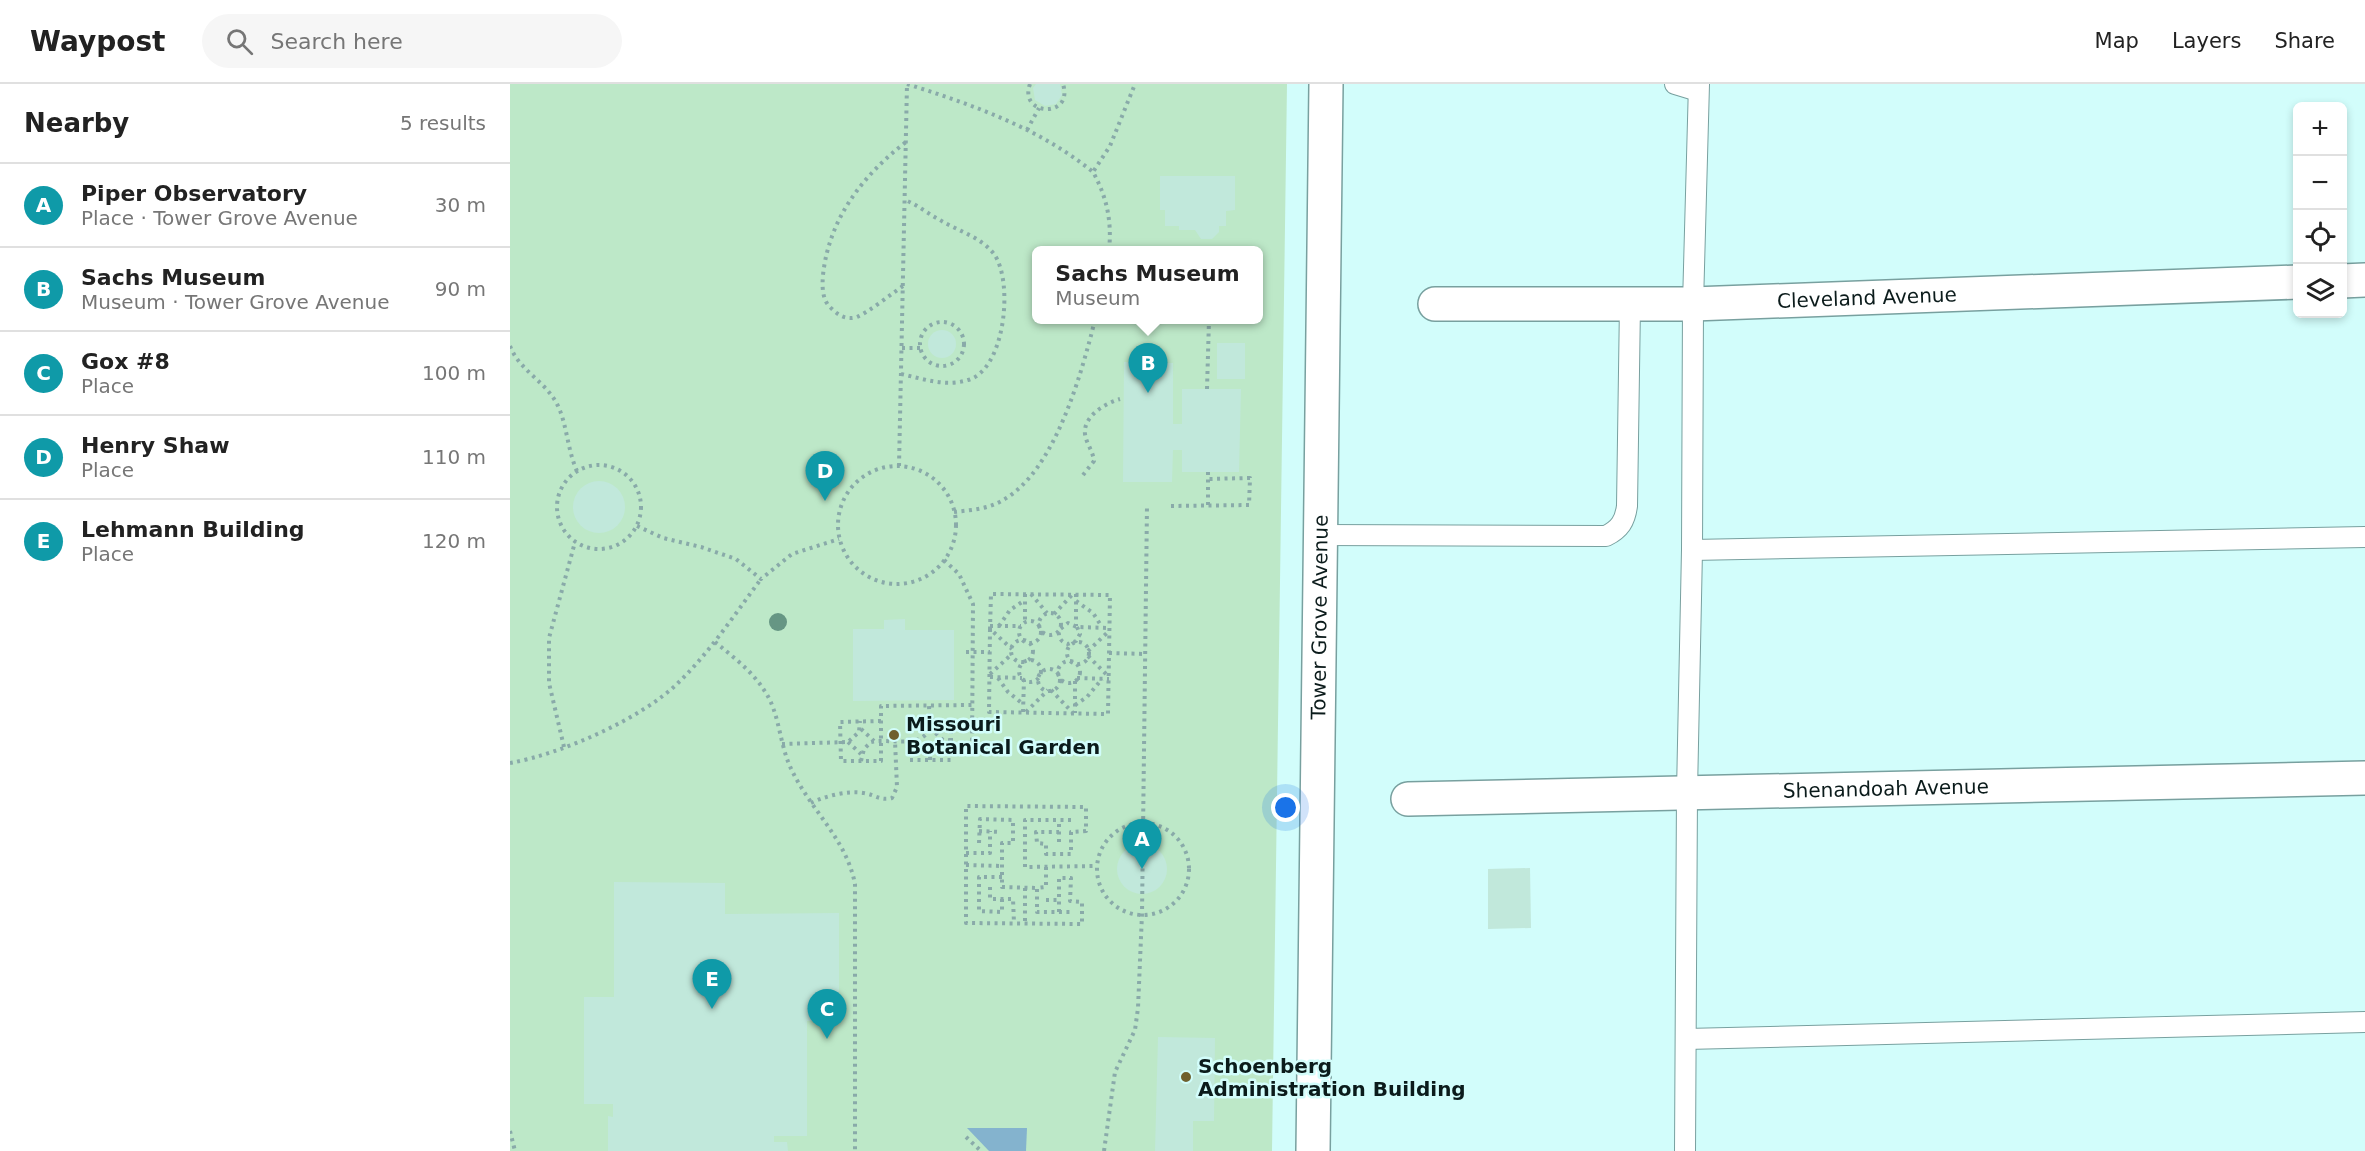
<!DOCTYPE html>
<html lang="en">
<head>
<meta charset="utf-8">
<style>
  body { margin:0; font-family:"DejaVu Sans",sans-serif; background:#f6f6f6; color:#222 }
  .controls { position:absolute; right:18px; top:18px; display:grid; overflow:hidden; border-radius:9px; box-shadow:0 3px 9px #0003 }
  .controls button { width:54px; height:54px; display:grid; place-items:center; padding:0; border:0; border-bottom:2px solid #e0e0e0; background:#fff; color:#222; font:30px sans-serif }
  .you { position:absolute; left:776px; top:724px; width:21px; height:21px; margin:-15px; border:4px solid #fff; border-radius:50%; background:#1a73e8; box-shadow:0 0 0 9px #1a73e833 }
  .badge { display:grid; place-items:center; width:39px; height:39px; border-radius:50%; background:#0b8043; color:#fff; font-size:20px; font-weight:700 }
  .pin { position:absolute; translate:-50% -50px; filter:drop-shadow(0 2px 3px #0008) }
  .pin::after { content:''; position:absolute; top:32px; width:21px; height:18px; background:inherit; clip-path:polygon(0 0,100% 0,50% 100%) }
  .popup { position:absolute; left:522px; top:162px; width:231px; height:78px; box-sizing:border-box; display:grid; place-content:center; border-radius:9px; background:#fff; filter:drop-shadow(0 2px 4px #0005); font-size:20px; white-space:nowrap; color:#767676 }
  .popup b { font-size:22px; color:#222 }
  .popup::after { content:''; position:absolute; left:50%; top:100%; margin-left:-12px; border:12px solid transparent; border-top-color:#fff }
  .list { margin:0; padding:0; list-style:none }
  h2 { display:flex; justify-content:space-between; align-items:center; height:78px; margin:0; padding:0 24px; font-size:26px }
  h2 small { font-size:20px; font-weight:400; color:#767676 }
  .list li { display:grid; grid-template-columns:39px 1fr auto; gap:18px; align-items:center; box-sizing:border-box; height:84px; padding:0 24px; border-top:2px solid #e0e0e0 }
  .list b { display:block; font-size:22px; white-space:nowrap }
  .list p { margin:0; font-size:20px; white-space:nowrap; color:#767676 }
  .list em { font-size:20px; font-style:normal; color:#767676 }
  .icon { flex:none; width:33px; height:33px; fill:none; stroke:currentColor; stroke-width:2; stroke-linecap:round; stroke-linejoin:round }
  .map { position:relative; flex:none; width:1855px; height:1067px; overflow:hidden }
  header { display:flex; align-items:center; gap:36px; box-sizing:border-box; height:84px; padding:0 30px; background:#fff; border-bottom:2px solid #e0e0e0 }
  header strong { font-size:28px }
  nav { display:flex; gap:33px; margin-inline-start:auto; font-size:21px }
  .search { width:420px; height:54px; background:#f6f6f6; display:flex; align-items:center; gap:15px; box-sizing:border-box; padding:0 21px; border-radius:33px; color:#767676; font-size:22px }
  main { display:flex }
  aside { flex:1; background:#fff }
  .map>svg:first-child { display:block }
  .green { fill:#bde8c8; fill-rule:evenodd }
  .water { fill:#84b3ce }
  .building { fill:#c1e8db }
  .lines { fill:none; stroke-linecap:round; stroke-linejoin:round }
  .service-casing { stroke:#78a09f; stroke-width:22 }
  .minor-casing { stroke:#78a09f; stroke-width:36 }
  .tertiary-casing { stroke:#78a09f; stroke-width:36 }
  .path { stroke:#89aaa9; stroke-width:4; stroke-dasharray:3 4.5; stroke-linecap:butt }
  .service { stroke:#fff; stroke-width:20 }
  .minor { stroke:#fff; stroke-width:33 }
  .tertiary { stroke:#fff; stroke-width:33 }
  .tree { fill:#669684 }
  .poi-dot { fill:#6f602e; stroke:#d2fdfb; stroke-width:2 }
  .labels { text-anchor:middle; dominant-baseline:central; stroke-width:5; stroke-linejoin:round; paint-order:stroke }
  .street-label { font-size:20px; fill:#0b1b1b; stroke:#d2fdfb }
  .poi-label { font-size:20px; font-weight:bold; fill:#0b1b1b; stroke:#d2fdfb; text-anchor:start }
</style>
</head>
<body>
<header>
<strong>Waypost</strong>
<div class="search"><svg class="icon" aria-label="search" viewBox="0 0 24 24"><circle cx="10" cy="10" r="6"/><path d="M15 15l6 6"/></svg>Search here</div>
<nav><a>Map</a><a>Layers</a><a>Share</a></nav>
</header>
<main>
<aside>
<h2>Nearby<small>5 results</small></h2>
<ul class="list">
<li><span class="badge" style="background:#0f9aa8">A</span><div><b>Piper Observatory</b><p>Place · Tower Grove Avenue</p></div><em>30 m</em></li>
<li><span class="badge" style="background:#0f9aa8">B</span><div><b>Sachs Museum</b><p>Museum · Tower Grove Avenue</p></div><em>90 m</em></li>
<li><span class="badge" style="background:#0f9aa8">C</span><div><b>Gox #8</b><p>Place</p></div><em>100 m</em></li>
<li><span class="badge" style="background:#0f9aa8">D</span><div><b>Henry Shaw</b><p>Place</p></div><em>110 m</em></li>
<li><span class="badge" style="background:#0f9aa8">E</span><div><b>Lehmann Building</b><p>Place</p></div><em>120 m</em></li>
</ul>
</aside>
<div class="map">
<svg width="1855" height="1067" viewBox="0 0 1855 1067">
  <rect width="100%" height="100%" fill="#d2fdfb"/>
  <path class="green" d="M0,0H777L762,1067H0ZM527,166H749V236H527Z"/>
  <path class="water" d="M457,1044H517L516,1067H479Z"/>
  <g class="building">
    <path d="M526,0H550L552,11L546,20L535,22L525,16L523,4Z"/>
    <path d="M650,92H725V126L716,127V142H709V148L702,155H691L685,146H669V142H655V126H650Z"/>
    <circle cx="432" cy="260" r="14"/>
    <rect x="707" y="259" width="28" height="36"/>
    <path d="M614,278L663,279V340H672V305H731L729,388H672V366H663L662,398H613Z"/>
    <circle cx="89" cy="423" r="26"/>
    <path d="M395,535V546H444V616L343,617V545H374V536Z"/>
    <circle cx="632" cy="785" r="25"/>
    <path d="M1020,784L1021,844L978,845V785Z"/>
    <path d="M104,798L215,799V830L329,829V937H297V1052H264V1058H277L278,1067H98V1032L103,1033V1020H74V913H104Z"/>
    <path d="M648,953L705,954L704,1037H683V1067H645Z"/>
  </g>
  <g class="lines">
    <defs>
      <g id="service">
        <path d="M1165,0L1188,7"/>
        <path d="M810,451L1096,452C1110,445 1115,437 1117,422L1120,220"/>
        <path d="M1182,466L1855,453"/>
        <path d="M1176,955L1855,938"/>
        <path d="M1175,1067L1177,708L1182,466L1183,220L1189,0"/>
      </g>
      <g id="minor">
        <path d="M1832,197L1855,196"/>
        <path id="s1" d="M925,220H1183L1788,198"/>
        <path id="s2" d="M898,715L1855,694"/>
      </g>
      <g id="tertiary">
        <path id="s3" d="M803,1067L816,0"/>
      </g>
    </defs>
    <use href="#service" class="service-casing"/>
    <use href="#minor" class="minor-casing"/>
    <use href="#tertiary" class="tertiary-casing"/>
    <g class="path">
      <path d="M397,0C463,21 529,44 583,88"/>
      <path d="M520,0C508,32 564,35 553,0"/>
      <path d="M517,46L529,24"/>
      <path d="M599,166C602,138 597,113 583,88L600,62L625,0"/>
      <path d="M393,202C381,210 359,228 347,233C337,236 329,232 322,225C312,217 312,203 313,191C319,135 352,92 396,58"/>
      <circle cx="432" cy="260" r="22"/>
      <path d="M0,262C9,286 35,297 47,320C57,339 57,365 67,387"/>
      <path d="M392,264H410"/>
      <path d="M391,290C414,295 435,303 458,296C495,286 504,198 484,170C471,153 448,147 430,136C418,130 408,121 395,116"/>
      <path d="M697,305L699,236"/>
      <circle cx="89" cy="423" r="42"/>
      <path d="M389,382L397,0"/>
      <circle cx="387" cy="441" r="59"/>
      <path d="M698,388V421"/>
      <path d="M573,391L584,377C583,367 576,359 575,350C573,332 596,319 610,315"/>
      <path d="M661,422L739,421L740,394L698,395"/>
      <path d="M444,428C461,426 479,425 493,416C545,387 571,291 585,236"/>
      <path d="M127,442L153,454L191,463L226,475L251,495L282,470L329,455"/>
      <path d="M434,476L449,490L463,520L462,670"/>
      <path d="M515,510V539"/>
      <path d="M521,510L537,529"/>
      <path d="M566,510V542"/>
      <path d="M566,517L583,529L592,543"/>
      <circle cx="540" cy="540" r="11"/>
      <path d="M544,530L562,511"/>
      <circle cx="520" cy="548" r="11"/>
      <path d="M480,542H511"/>
      <path d="M489,542L500,526L515,516"/>
      <path d="M567,543L570,550L566,557L558,560C551,558 548,554 549,546L558,539L567,543L600,544"/>
      <path d="M480,545L479,628L598,630L600,511L481,510L480,545L502,565"/>
      <circle cx="512" cy="567" r="11"/>
      <path d="M205,558C222,572 242,587 254,606C269,627 269,656 279,680C297,723 336,753 345,800V1067"/>
      <circle cx="568" cy="569" r="11"/>
      <path d="M578,567L599,547"/>
      <path d="M456,568H480"/>
      <path d="M599,569L636,570"/>
      <path d="M578,572L598,592"/>
      <circle cx="520" cy="587" r="11"/>
      <circle cx="559" cy="588" r="11"/>
      <circle cx="539" cy="596" r="11"/>
      <path d="M480,590L502,570"/>
      <path d="M480,593L512,594"/>
      <path d="M488,594L498,608L513,620"/>
      <path d="M567,594L599,595"/>
      <path d="M565,597V629"/>
      <path d="M541,606L563,629"/>
      <path d="M565,621L577,613L592,595"/>
      <path d="M513,628L514,596"/>
      <path d="M516,628L538,606"/>
      <path d="M399,636H441V676H400Z"/>
      <path d="M371,637L330,638L331,677H371V622L462,621"/>
      <path d="M420,644L433,656"/>
      <path d="M351,645L364,657"/>
      <path d="M407,657L420,669"/>
      <path d="M338,658L351,670"/>
      <path d="M272,660L338,658L349,648L350,637"/>
      <path d="M54,663L39,599V554L65,458"/>
      <path d="M420,676C420,663 428,656 441,656"/>
      <path d="M351,677L354,665L361,658C377,654 412,665 419,645C421,638 419,629 419,621"/>
      <path d="M0,679C51,670 131,635 168,599C200,568 225,530 251,495"/>
      <path d="M301,719C315,712 339,706 354,709C366,711 370,717 382,714L387,703L385,657"/>
      <path d="M561,736H515V783L587,782"/>
      <circle cx="633" cy="785" r="46"/>
      <path d="M469,747L491,748"/>
      <path d="M549,758V736"/>
      <path d="M469,759L470,735L503,736V759H492V803L527,804"/>
      <path d="M456,769H480V747"/>
      <path d="M456,781L492,782"/>
      <path d="M536,783V803L527,804V828H560"/>
      <path d="M480,803V815H503L504,839"/>
      <path d="M515,804V839"/>
      <path d="M492,815V828L469,827V793H492"/>
      <path d="M536,816H549"/>
      <path d="M549,828V794H561L560,817L572,818V840L456,839V722L576,723V747L561,748V770H536V760L527,759L526,748H549"/>
      <path d="M0,1047L5,1067"/>
      <path d="M456,1053L471,1067"/>
      <path d="M594,1067L605,988L625,946L628,924L632,830L637,422"/>
    </g>
    <use href="#service" class="service"/>
    <use href="#minor" class="minor"/>
    <use href="#tertiary" class="tertiary"/>
  </g>
  <circle class="tree" cx="268" cy="538" r="9"/>
  <g class="poi-dot">
    <circle cx="384" cy="651" r="6"/>
    <circle cx="676" cy="993" r="6"/>
  </g>
  <g class="labels">
    <g class="street-label">
      <text stroke="none"><textPath href="#s1" startOffset="432">Cleveland Avenue</textPath></text>
      <text stroke="none"><textPath href="#s3" startOffset="534">Tower Grove Avenue</textPath></text>
      <text stroke="none"><textPath href="#s2" startOffset="478">Shenandoah Avenue</textPath></text>
    </g>
    <g class="poi-label">
      <text x="396" y="640">Missouri<tspan x="396" dy="23">Botanical Garden</tspan></text>
      <text x="688" y="982">Schoenberg<tspan x="688" dy="23">Administration Building</tspan></text>
    </g>
  </g>
</svg>
<div class="controls">
<button>+</button>
<button>−</button>
<button><svg class="icon" aria-label="locate" viewBox="0 0 24 24"><circle cx="12" cy="12" r="6"/><path d="M12 2v4M12 18v4M2 12h4M18 12h4"/></svg></button>
<button><svg class="icon" aria-label="layers" viewBox="0 0 24 24"><path d="M12 4l9 5-9 5-9-5zM3 14l9 5 9-5"/></svg></button>
</div>
<div class="you"></div>
<div class="pin badge" style="left:632px;top:785px;background:#0f9aa8">A</div>
<div class="pin badge" style="left:638px;top:309px;background:#0f9aa8">B</div>
<div class="popup"><b>Sachs Museum</b>Museum</div>
<div class="pin badge" style="left:317px;top:955px;background:#0f9aa8">C</div>
<div class="pin badge" style="left:315px;top:417px;background:#0f9aa8">D</div>
<div class="pin badge" style="left:202px;top:925px;background:#0f9aa8">E</div>
</div>
</main>
</body>
</html>
